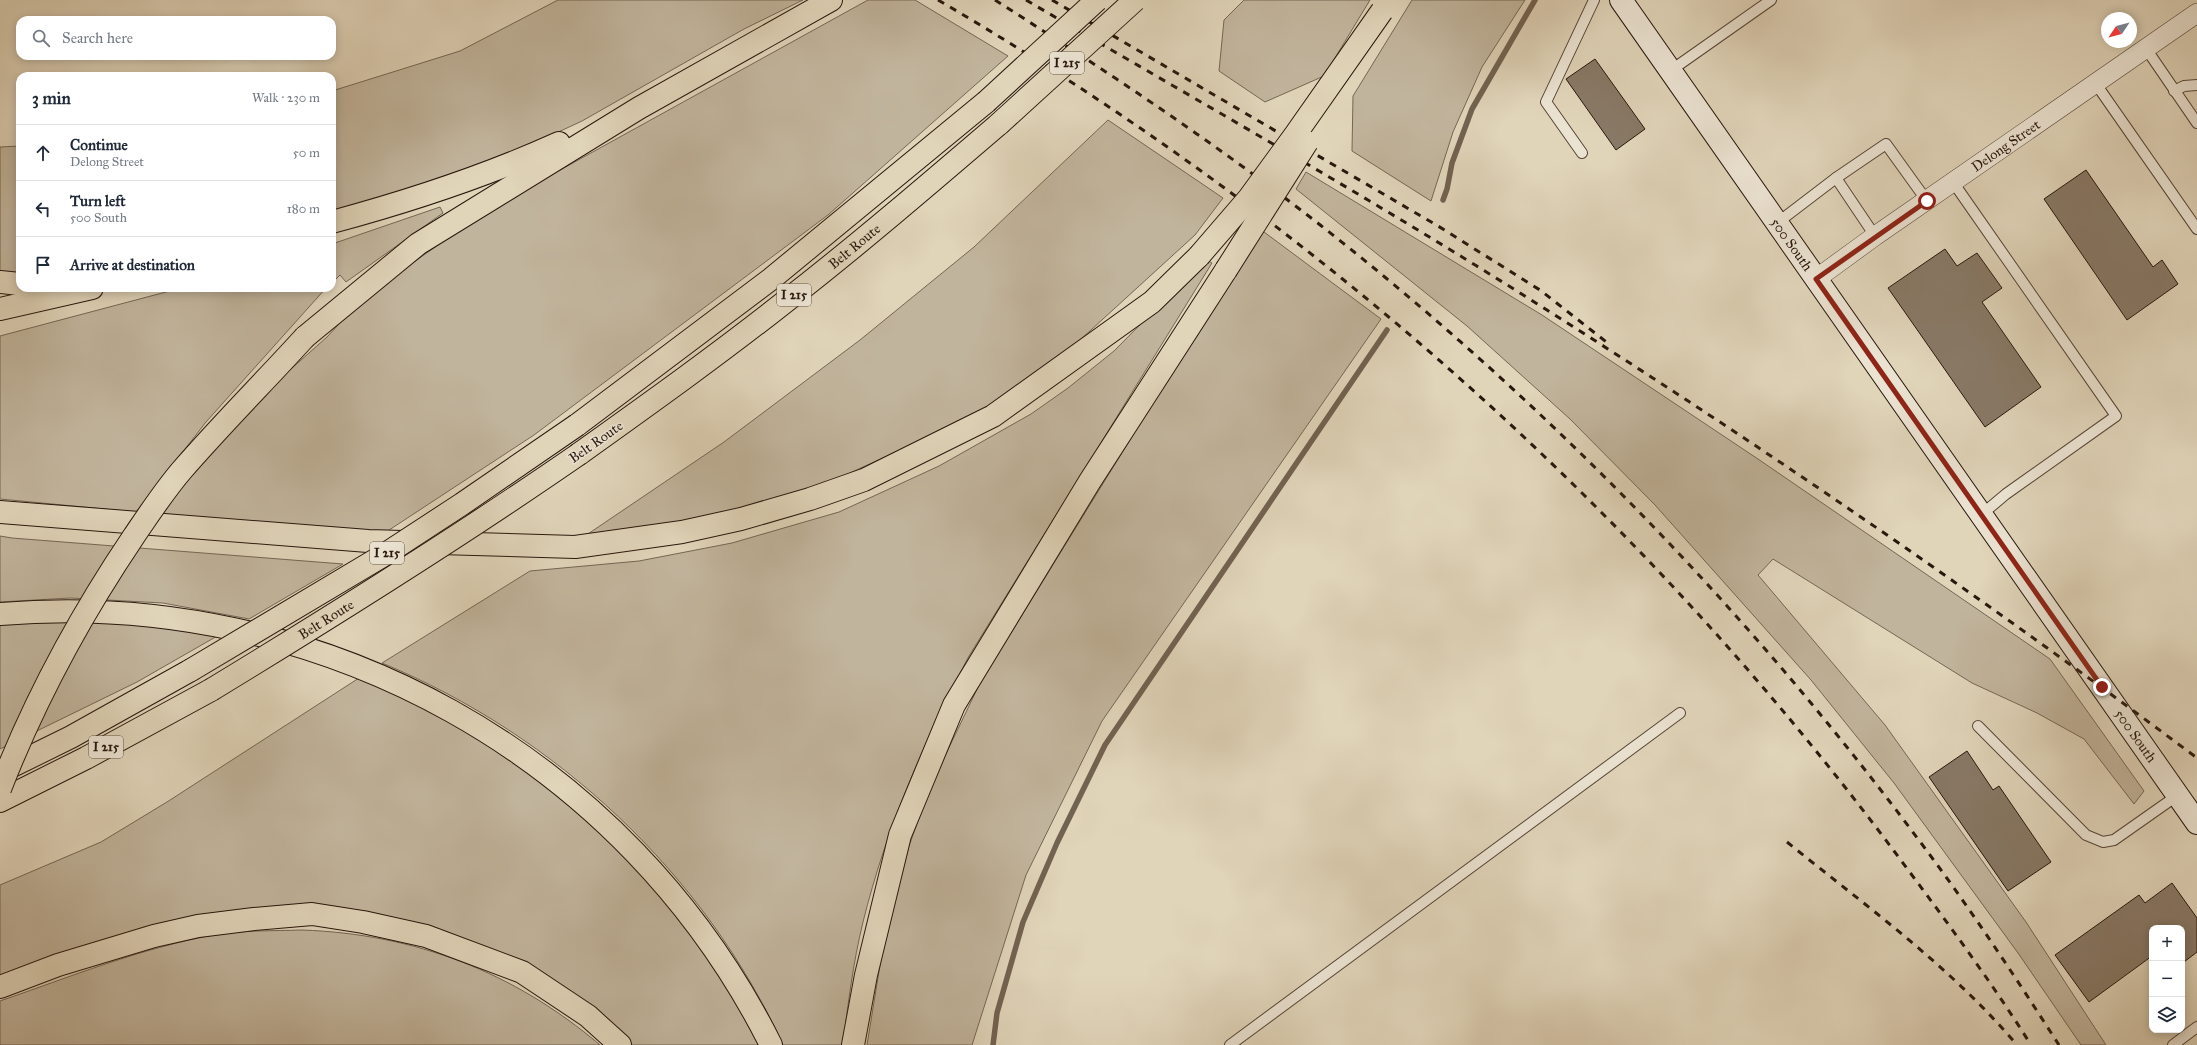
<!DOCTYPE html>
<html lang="en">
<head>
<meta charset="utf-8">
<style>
  body { margin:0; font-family:"IM FELL Great Primer",serif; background:#f2f2f3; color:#1f2937 }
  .controls { position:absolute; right:12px; bottom:12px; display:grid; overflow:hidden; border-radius:8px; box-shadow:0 2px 10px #0003 }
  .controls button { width:36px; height:36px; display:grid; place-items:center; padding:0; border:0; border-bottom:1px solid #e0e1e3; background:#fff; color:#1f2937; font:20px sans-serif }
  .compass { position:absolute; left:2101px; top:12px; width:36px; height:36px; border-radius:50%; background:#fff; box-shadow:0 2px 10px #0003; rotate:235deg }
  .stop { position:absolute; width:12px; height:12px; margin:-9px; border:3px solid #8f2418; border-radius:50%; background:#fff }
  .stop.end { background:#8f2418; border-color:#fff; box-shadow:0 1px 4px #0008 }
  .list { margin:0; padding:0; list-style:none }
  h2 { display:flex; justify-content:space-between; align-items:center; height:52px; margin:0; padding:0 16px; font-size:17px }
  h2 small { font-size:13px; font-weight:400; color:#747a83 }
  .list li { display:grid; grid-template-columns:26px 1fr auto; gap:12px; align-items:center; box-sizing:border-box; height:56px; padding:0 16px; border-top:1px solid #e0e1e3 }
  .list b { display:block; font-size:15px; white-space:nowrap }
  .list p { margin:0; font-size:13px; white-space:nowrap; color:#747a83 }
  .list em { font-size:13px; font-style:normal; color:#747a83 }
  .icon { flex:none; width:22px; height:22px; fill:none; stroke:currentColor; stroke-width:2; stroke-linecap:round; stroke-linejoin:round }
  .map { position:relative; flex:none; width:2197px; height:1045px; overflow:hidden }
  .search { position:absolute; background:#fff; box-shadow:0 2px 10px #0003; left:16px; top:16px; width:320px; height:44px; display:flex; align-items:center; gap:10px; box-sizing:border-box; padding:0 14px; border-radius:12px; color:#747a83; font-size:15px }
  .panel { position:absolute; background:#fff; box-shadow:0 2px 10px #0003; left:16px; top:72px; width:320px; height:220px; border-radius:12px }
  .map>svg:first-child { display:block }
  .green { fill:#c1b49c; stroke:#756654 }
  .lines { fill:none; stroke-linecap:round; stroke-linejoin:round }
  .stream { stroke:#726251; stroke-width:5.5 }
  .building { fill:#887966; stroke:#29170d }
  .lane-casing { stroke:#574638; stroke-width:12 }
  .street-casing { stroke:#574638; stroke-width:20 }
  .secondary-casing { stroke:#29170d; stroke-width:24 }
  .highway-casing { stroke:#29170d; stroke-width:24 }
  .lane { stroke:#ebe3d2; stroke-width:10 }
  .street { stroke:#ebe3d2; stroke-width:19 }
  .secondary { stroke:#ebe3d2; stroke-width:22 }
  .highway { stroke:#e0d4b9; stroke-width:22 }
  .rail { stroke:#29170d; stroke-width:3; stroke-dasharray:7 7; stroke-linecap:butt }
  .highway-bridge-casing { stroke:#29170d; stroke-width:24; stroke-linecap:butt }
  .highway-bridge { stroke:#e0d4b9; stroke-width:22 }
  .route { stroke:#8f2418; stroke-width:5 }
  .labels { text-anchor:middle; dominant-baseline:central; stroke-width:3; stroke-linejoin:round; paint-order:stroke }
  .shield { fill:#ebe3d2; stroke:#635448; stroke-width:1 }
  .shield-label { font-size:13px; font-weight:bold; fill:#29170d }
  .street-label { font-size:14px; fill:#29170d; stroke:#ebe3d2 }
</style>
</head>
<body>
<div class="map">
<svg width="2197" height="1045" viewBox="0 0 2197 1045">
  <rect width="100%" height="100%" fill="#e0d4b9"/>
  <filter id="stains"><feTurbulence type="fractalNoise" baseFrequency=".005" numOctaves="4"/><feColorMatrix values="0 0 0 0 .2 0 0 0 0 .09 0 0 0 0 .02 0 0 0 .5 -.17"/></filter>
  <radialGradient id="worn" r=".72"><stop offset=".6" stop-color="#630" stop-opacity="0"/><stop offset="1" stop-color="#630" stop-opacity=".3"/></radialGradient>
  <g class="green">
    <path d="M558,0H803L744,29L582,121L524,148L453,175L332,212V91L460,51Z"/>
    <path d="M868,0H915L1008,56L828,215L534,435L383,534L150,517L237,417L327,337L362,299L445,240L513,196Z"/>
    <path d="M1244,0H1370L1324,76L1265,102L1219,71L1224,20Z"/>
    <path d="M1412,0H1525L1482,67L1453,132L1431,201L1352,151L1353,96Z"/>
    <path d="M1108,120L1223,198L1195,235L1057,361L969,419L821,486L738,513L579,540L724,442L860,340L974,247Z"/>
    <path d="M20,146V275L0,276V147Z"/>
    <path d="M1306,172L1542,315L1758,459L2050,659L2144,791L2134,804L2084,739L2037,713L1972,683L1773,559L1758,575L1885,725L2026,922L2106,1045H2081L2018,953L1894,783L1811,680L1655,505L1570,419L1467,326L1296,189Z"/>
    <path d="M440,207L443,213L346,282L340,275L332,283V244Z"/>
    <path d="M1260,229L1381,319L1102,721L1026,875L972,1045H867L882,953L909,846L931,785L980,683Z"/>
    <path d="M1205,259L1212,263L969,656C924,741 886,829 863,922C853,963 848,1004 843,1045H783C705,874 556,735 382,663L530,571L639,561L732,543L839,512L939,466L1031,414L1068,388L1114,351Z"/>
    <path d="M181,288H326L206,422L136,512L0,499V336Z"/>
    <path d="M0,536L12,538L343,564L249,619L163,603L70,598L0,602Z"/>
    <path d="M105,621L219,635L137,682L0,749V624Z"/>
    <path d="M359,678L421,705L518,764L606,836L699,939L760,1045H630L503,956L447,932L399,920L308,908L0,977V885L101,842L167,802Z"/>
    <path d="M302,930C415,934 514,972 600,1045H0V1001C70,977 141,948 214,935C243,930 273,931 302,930Z"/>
  </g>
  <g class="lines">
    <g class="stream">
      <path d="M1443,200L1447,189L1452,163L1472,109L1535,0"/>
      <path d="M993,1045L997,1013L1023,922L1057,843L1105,745L1387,330"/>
    </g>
  </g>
  <g class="building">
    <path d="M1595,59L1645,129L1616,150L1566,79Z"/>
    <path d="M2086,170L2153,267L2162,260L2178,284L2127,320L2044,199Z"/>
    <path d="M1945,249L1957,266L1977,253L2002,288L1982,302L2041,387L1985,427L1888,288Z"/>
    <path d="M1967,751L1993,790L1999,786L2051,862L2008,891L1929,777Z"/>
    <path d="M2172,883L2197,918V952L2184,962L2182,959V928H2152V956L2089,1002L2055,955L2139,895L2145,903Z"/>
  </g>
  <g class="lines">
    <defs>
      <g id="lane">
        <path d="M2147,50L2197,123"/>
        <path d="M1670,71L1771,0"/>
        <path d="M2096,84L2197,229"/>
        <path d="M2174,91L2184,86L2197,85"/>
        <path d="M1582,153L1546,102L1594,0"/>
        <path d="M1836,178L1875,236"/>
        <path d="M1953,182L2116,416L2006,494L1981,515"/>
        <path d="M1777,223L1836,178L1886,144L1927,201"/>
        <path d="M1978,726L2086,835L2103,842L2114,840L2178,795"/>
        <path d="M1230,1045L1680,713"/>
        <path d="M2173,1045L2197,1027"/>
      </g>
      <g id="street">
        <path id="s1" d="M1816,279L1875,236L2197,13"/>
      </g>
      <g id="secondary">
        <path id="s2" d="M1621,0L2197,823"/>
      </g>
      <g id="highway">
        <path d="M332,222C410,201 486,176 559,143"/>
        <path d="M0,282L20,284"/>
        <path d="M0,309L92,288"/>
        <path d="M305,337L418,244L639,108L831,0"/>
        <path d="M577,425L771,279L986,102"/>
        <path id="s3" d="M579,454C649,404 719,354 786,301C859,244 929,184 999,124"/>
        <path d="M0,512L368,541L575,547L682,532L741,519L810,499L864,480L993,416L1152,302L1199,256"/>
        <path d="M0,614C321,587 627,757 771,1045"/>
        <path d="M0,772L71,737L191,670"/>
        <path d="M0,801L86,758L211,690"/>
        <path d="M0,987L58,965L154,936L198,926L254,919L312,914L363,922L426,936L522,972L588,1016L620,1045"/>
        <path d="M853,1045L866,975L900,835L954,705L1090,481L1226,270"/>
      </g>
    </defs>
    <use href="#lane" class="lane-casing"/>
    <use href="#street" class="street-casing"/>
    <use href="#secondary" class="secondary-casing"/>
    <use href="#highway" class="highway-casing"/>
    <use href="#lane" class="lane"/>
    <use href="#street" class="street"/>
    <use href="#secondary" class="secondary"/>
    <use href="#highway" class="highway"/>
    <g class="rail">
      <path d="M938,0C1310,217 1636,506 1894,851C1941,914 1989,978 2031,1045"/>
      <path d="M995,0C1116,77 1236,157 1348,247C1562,419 1754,619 1918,839C1968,905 2014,975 2059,1045"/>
      <path d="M1026,0C1191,97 1358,191 1520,293C1752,439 1978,594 2197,758"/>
      <path d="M1052,0L1438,226L1540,290L1609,344"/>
      <path d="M1787,842C1866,906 1951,967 2017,1045"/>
    </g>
    <defs>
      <g id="highway-bridge">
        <path d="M986,102L1097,0"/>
        <path d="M999,124L1135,0"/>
        <path d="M1199,256L1249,198L1295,135L1382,11"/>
        <path d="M1226,270L1307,142"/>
        <path d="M191,670L384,555L462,504L577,425"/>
        <path id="s4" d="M211,690C336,614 459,537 579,454"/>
        <path d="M0,789C35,699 80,616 134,536C149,514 164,491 182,470C221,425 264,382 305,337"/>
      </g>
    </defs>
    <use href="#highway-bridge" class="highway-bridge-casing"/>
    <use href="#highway-bridge" class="highway-bridge"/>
  </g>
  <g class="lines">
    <path class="route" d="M1927,201L1816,279L2102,687"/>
  </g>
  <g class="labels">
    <g class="shield">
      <rect x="1050" y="52" width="34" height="22" rx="3"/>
      <rect x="777" y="284" width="34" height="22" rx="3"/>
      <rect x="370" y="542" width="34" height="22" rx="3"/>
      <rect x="89" y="736" width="34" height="22" rx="3"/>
    </g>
    <g class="shield-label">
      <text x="1067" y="63">I 215</text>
      <text x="794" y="295">I 215</text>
      <text x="387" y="553">I 215</text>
      <text x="106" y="747">I 215</text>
    </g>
    <g class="street-label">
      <text stroke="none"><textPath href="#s1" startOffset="232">Delong Street</textPath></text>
      <text stroke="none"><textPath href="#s2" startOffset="298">500 South</textPath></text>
      <text stroke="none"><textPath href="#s3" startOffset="345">Belt Route</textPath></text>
      <text transform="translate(596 442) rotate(-35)">Belt Route</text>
      <text stroke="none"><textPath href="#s4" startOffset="135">Belt Route</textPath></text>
      <text stroke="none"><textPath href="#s2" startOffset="898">500 South</textPath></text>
    </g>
  </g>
  <rect width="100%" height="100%" filter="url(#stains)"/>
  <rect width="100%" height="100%" fill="url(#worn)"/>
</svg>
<div class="controls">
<button>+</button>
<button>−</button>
<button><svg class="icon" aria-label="layers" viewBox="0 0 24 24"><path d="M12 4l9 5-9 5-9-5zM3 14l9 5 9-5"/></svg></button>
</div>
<svg class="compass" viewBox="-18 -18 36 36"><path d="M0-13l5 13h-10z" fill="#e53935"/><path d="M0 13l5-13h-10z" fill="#747a83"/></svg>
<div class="stop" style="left:1927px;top:201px"></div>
<div class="stop end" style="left:2102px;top:687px"></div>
<div class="search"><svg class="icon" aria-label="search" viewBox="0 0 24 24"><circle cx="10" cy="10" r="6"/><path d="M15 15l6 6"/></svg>Search here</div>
<section class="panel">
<h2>3 min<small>Walk · 230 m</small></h2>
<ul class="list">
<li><svg class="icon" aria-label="ahead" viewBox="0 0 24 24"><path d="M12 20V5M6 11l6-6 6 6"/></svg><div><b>Continue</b><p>Delong Street</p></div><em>50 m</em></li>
<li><svg class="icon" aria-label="left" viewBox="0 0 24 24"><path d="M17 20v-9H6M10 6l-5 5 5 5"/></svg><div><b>Turn left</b><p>500 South</p></div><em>180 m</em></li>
<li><svg class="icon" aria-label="arrive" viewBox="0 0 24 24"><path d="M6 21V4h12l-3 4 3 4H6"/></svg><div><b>Arrive at destination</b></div></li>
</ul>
</section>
</div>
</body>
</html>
